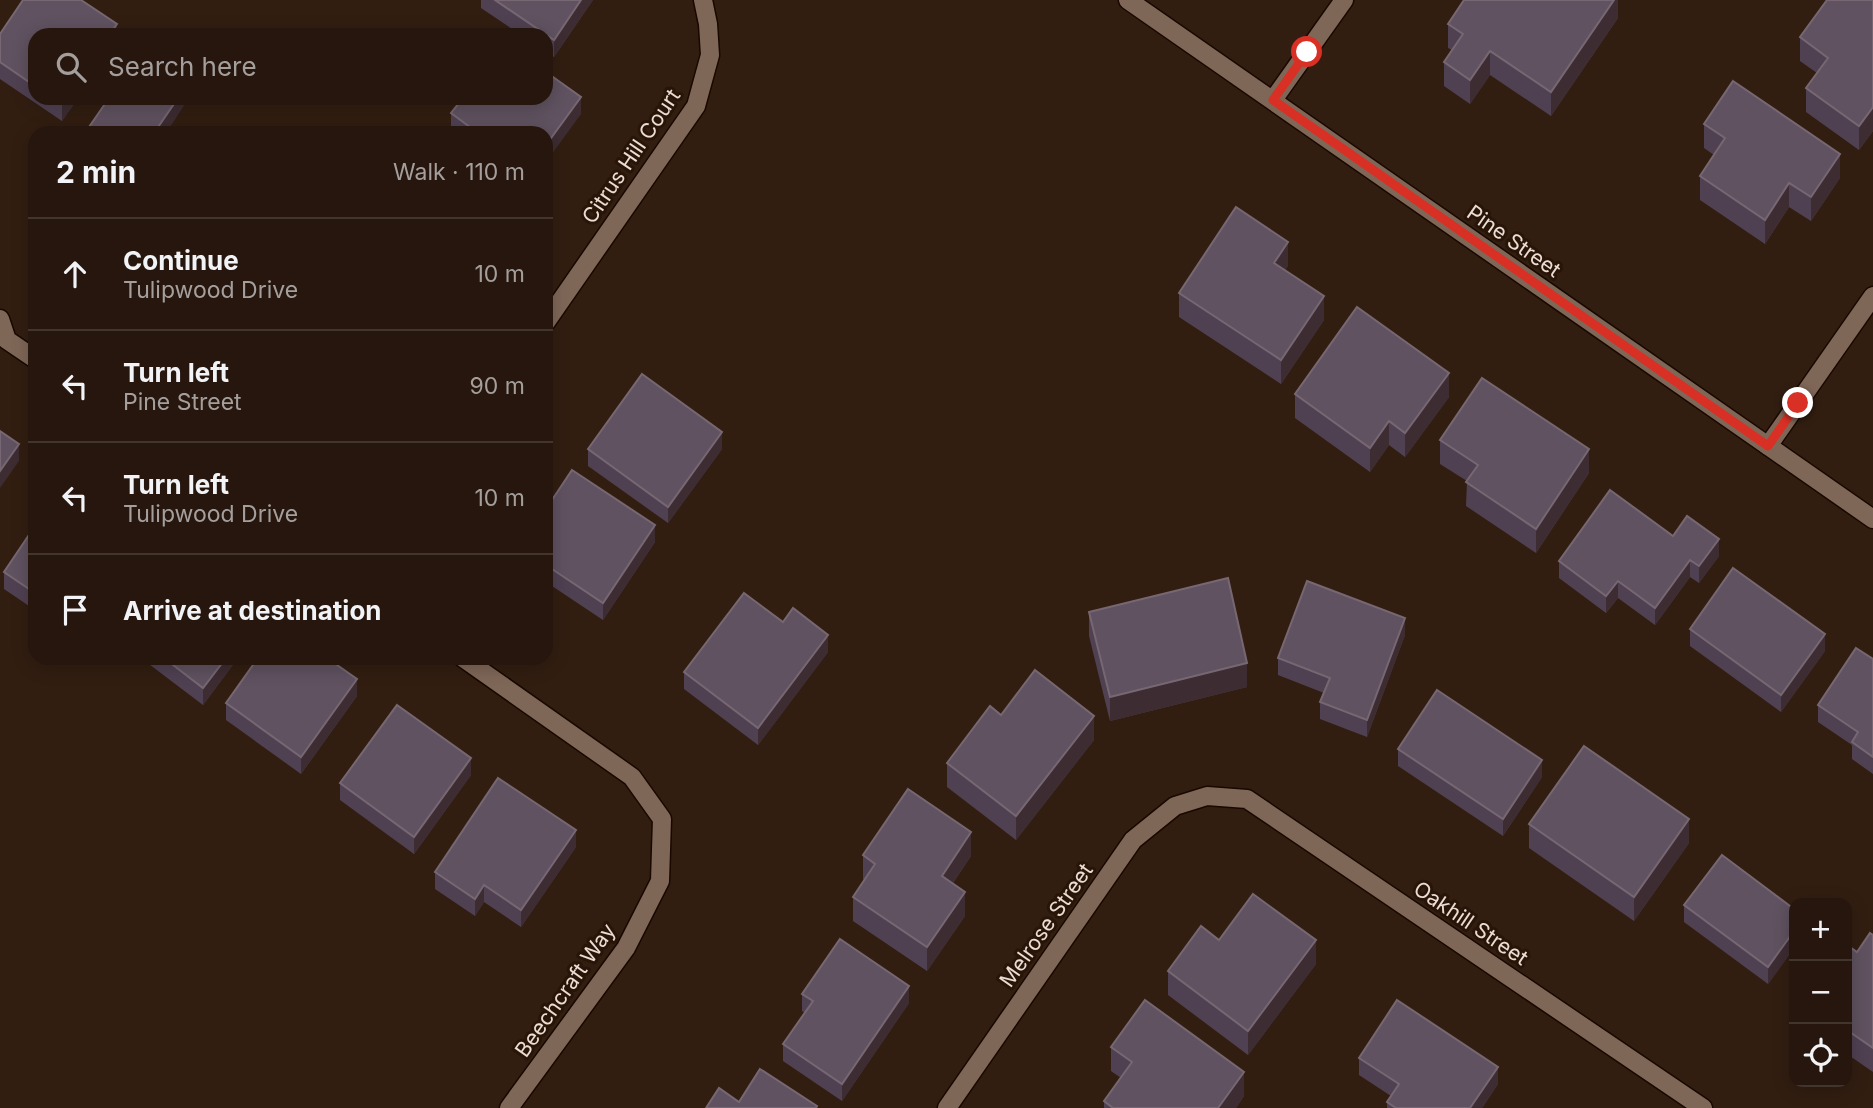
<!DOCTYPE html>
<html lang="en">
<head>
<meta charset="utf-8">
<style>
  body { margin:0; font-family:Inter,sans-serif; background:#2e1f16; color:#f1f3f6 }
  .controls { position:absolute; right:21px; bottom:21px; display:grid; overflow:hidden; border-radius:14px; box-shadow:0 4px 18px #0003 }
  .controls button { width:63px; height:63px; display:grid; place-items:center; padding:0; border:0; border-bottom:2px solid #42352e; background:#26160d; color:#f1f3f6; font:35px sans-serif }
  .stop { position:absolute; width:21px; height:21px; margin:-16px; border:5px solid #d93025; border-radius:50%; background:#fff }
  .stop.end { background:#d93025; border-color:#fff; box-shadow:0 2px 7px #0008 }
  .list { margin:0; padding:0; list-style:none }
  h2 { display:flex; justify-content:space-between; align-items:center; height:91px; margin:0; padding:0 28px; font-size:30px }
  h2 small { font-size:23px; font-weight:400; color:#a49f9d }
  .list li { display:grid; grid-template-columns:46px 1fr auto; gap:21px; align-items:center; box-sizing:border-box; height:112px; padding:0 28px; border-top:2px solid #42352e }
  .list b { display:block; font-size:26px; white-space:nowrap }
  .list p { margin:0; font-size:23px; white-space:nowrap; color:#a49f9d }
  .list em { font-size:23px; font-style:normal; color:#a49f9d }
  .icon { flex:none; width:38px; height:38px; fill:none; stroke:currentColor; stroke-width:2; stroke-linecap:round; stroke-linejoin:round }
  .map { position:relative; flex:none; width:1873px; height:1108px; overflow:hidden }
  .search { position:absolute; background:#26160d; box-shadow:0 4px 18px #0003; left:28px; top:28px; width:525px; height:77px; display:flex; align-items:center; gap:18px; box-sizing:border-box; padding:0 24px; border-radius:21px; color:#a49f9d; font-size:26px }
  .panel { position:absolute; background:#26160d; box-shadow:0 4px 18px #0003; left:28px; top:126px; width:525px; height:539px; border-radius:21px }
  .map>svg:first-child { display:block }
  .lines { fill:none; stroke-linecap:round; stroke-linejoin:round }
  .minor-casing { stroke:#190800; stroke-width:21 }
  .minor { stroke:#7f6758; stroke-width:18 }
  .wall { fill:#504152 }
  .shaded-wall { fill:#3d2c32 }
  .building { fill:#605260; stroke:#766772; stroke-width:2 }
  .route { stroke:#d93025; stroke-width:9 }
  .labels { text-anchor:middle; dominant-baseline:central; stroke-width:6; stroke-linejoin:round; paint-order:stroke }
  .street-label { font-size:21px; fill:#ebddd4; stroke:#281508 }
</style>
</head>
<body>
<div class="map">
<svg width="1873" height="1108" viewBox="0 0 1873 1108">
  <rect width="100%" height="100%" fill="#321e11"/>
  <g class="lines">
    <defs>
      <g id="minor">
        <path d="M1128,0L1873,519"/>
        <path d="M1273,100L1344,0"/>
        <path d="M0,319L7,340L35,359"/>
        <path d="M546,322L696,106L710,55L708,24L703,0"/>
        <path d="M1768,446L1873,296"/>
        <path d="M463,658L632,777L662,819L660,881L626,948L509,1108"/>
        <path d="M947,1108L1133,840L1175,806L1207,796L1247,799L1703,1108"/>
      </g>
    </defs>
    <use href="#minor" class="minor-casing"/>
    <use href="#minor" class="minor"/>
  </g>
  <g class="wall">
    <path d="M481,0H593L554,57L546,52V35H521L481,8Z"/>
    <path d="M1618,0V18L1551,116L1490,75L1470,104L1444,86V62L1452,50L1448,48V24Z"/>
    <path d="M1873,0V131L1859,150L1806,112V88L1817,73L1800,61V37Z"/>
    <path d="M0,34L117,35H35V98H78L62,121L0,79Z"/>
    <path d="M451,113L581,114L546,133H455L451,130Z"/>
    <path d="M1704,124L1840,178L1811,221L1789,207L1765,244L1700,200V176L1714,155L1704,148Z"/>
    <path d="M1288,266L1285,270L1324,320L1281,384L1179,317V293Z"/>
    <path d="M1295,394L1449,397L1405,457L1389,445L1370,472L1295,418Z"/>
    <path d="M1440,440L1589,473L1536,553L1466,506L1467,481L1440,464Z"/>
    <path d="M588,449H722L668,523L588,466Z"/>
    <path d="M546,509L655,542L603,620L546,582Z"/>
    <path d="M35,526V610L4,589V572Z"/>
    <path d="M1673,536L1719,556L1699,583L1690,577L1655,625L1618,598L1606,613L1559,578V561Z"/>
    <path d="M1089,612L1247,687L1110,721L1089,636Z"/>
    <path d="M1690,629L1825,651L1781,712L1690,646Z"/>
    <path d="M1405,635L1367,737L1320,719V702L1324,693L1278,675V658Z"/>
    <path d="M828,652L758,745L684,689V672Z"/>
    <path d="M141,658H238L203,705Z"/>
    <path d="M1873,659V774L1852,759V745L1818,722V705Z"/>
    <path d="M357,696L301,774L226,720V703Z"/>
    <path d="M1001,715L1094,740L1016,840L947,787V763Z"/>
    <path d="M1398,749L1542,777L1503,836L1398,766Z"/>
    <path d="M471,775L414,854L340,800V783Z"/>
    <path d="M1529,824L1689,843L1634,921L1529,848Z"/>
    <path d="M576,847L521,927L484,902L475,916L435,889V872Z"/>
    <path d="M863,855L971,856L953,883L965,916L927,971L853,921V897L864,880L863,879Z"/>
    <path d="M1684,905L1794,909V948L1768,984L1684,922Z"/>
    <path d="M1873,935V1072L1847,1054V945L1857,952Z"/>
    <path d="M1219,940L1316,964L1248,1055L1168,995V971Z"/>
    <path d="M802,994L909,1003L842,1101L783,1061V1044L805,1013L802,1011Z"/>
    <path d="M1111,1047L1244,1096L1236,1108H1104V1101L1121,1078L1111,1071Z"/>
    <path d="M1359,1058L1498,1084L1482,1108H1387V1102L1391,1096L1359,1075Z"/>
  </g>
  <g class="shaded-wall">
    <path d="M581,0H593L554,57V40Z"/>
    <path d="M1614,0H1618V18L1551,116V92Z"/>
    <path d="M117,24V35H109Z"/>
    <path d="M1490,51V75L1470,104V80Z"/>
    <path d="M581,97V114L546,162V145Z"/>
    <path d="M67,98H78L62,121V104Z"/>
    <path d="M178,98H189L166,133H154Z"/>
    <path d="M1873,107V131L1859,150V126Z"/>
    <path d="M1840,154V178L1811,221V197Z"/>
    <path d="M1789,183V207L1765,244V220Z"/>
    <path d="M1288,242V266L1274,287V263Z"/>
    <path d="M1324,296V320L1281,384V360Z"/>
    <path d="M1449,373V397L1405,457V433Z"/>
    <path d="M1389,421V445L1370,472V448Z"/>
    <path d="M722,432V449L668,523V507Z"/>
    <path d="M19,444V461L0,488V471Z"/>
    <path d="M1589,449V473L1536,553V529Z"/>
    <path d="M655,525V542L603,620V603Z"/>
    <path d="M1719,539V556L1699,583V566Z"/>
    <path d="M1690,560V577L1655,625V608Z"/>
    <path d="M1618,581V598L1606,613V596Z"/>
    <path d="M1405,618V635L1367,737V720Z"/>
    <path d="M1825,634V651L1781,712V695Z"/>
    <path d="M828,635V652L758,745V728Z"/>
    <path d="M226,658H238L203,705V688Z"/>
    <path d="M1247,663V687L1110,721V697Z"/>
    <path d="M357,679V696L301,774V757Z"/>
    <path d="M1094,716V740L1016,840V816Z"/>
    <path d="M471,758V775L414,854V837Z"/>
    <path d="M1542,760V777L1503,836V819Z"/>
    <path d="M1689,819V843L1634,921V897Z"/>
    <path d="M576,830V847L521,927V910Z"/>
    <path d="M971,832V856L942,899V876Z"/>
    <path d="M484,885V902L475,916V899Z"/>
    <path d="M965,892V916L927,971V947Z"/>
    <path d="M1794,931V948L1768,984V967Z"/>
    <path d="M1316,940V964L1248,1055V1031Z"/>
    <path d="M909,986V1003L842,1101V1084Z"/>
    <path d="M1498,1067V1084L1482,1108H1470Z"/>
    <path d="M1244,1072V1096L1236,1108H1218Z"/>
  </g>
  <g class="building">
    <path d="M23,0H81L117,24L109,35H35V86L0,62V34Z"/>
    <path d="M495,0H581L554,40Z"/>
    <path d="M1464,0H1614L1551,92L1490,51L1470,80L1444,62L1463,34L1448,24Z"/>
    <path d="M1827,0H1873V107L1859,126L1806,88L1828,58L1800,37Z"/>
    <path d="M546,72L581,97L546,145V133H478L451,113L463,98H546Z"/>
    <path d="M1733,81L1840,154L1811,197L1789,183L1765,220L1700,176L1725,138L1704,124Z"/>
    <path d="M53,98H67L62,104Z"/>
    <path d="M109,98H178L154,133H91L87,130Z"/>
    <path d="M1236,207L1288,242L1274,263L1324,296L1281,360L1179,293Z"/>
    <path d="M1357,307L1449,373L1405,433L1389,421L1370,448L1295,394Z"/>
    <path d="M642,374L722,432L668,507L588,449Z"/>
    <path d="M1482,378L1589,449L1536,529L1466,482L1478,465L1440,440Z"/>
    <path d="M0,431L19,444L0,471Z"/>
    <path d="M572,470L655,525L603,603L546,565V509Z"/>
    <path d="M1610,490L1673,536L1687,516L1719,539L1699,566L1690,560L1655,608L1618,581L1606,596L1559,561Z"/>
    <path d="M35,526V593L4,572Z"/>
    <path d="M1733,568L1825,634L1781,695L1690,629Z"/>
    <path d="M1228,578L1247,663L1110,697L1089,612Z"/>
    <path d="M1307,581L1405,618L1367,720L1320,702L1330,678L1278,658Z"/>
    <path d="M744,593L783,622L793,608L828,635L758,728L684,672Z"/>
    <path d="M1856,648L1873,659V757L1852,742L1858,732L1818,705Z"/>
    <path d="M164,658H226L203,688Z"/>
    <path d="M258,658H327L357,679L301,757L226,703Z"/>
    <path d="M1035,670L1094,716L1016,816L947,763L990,706L1001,715Z"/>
    <path d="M1437,690L1542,760L1503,819L1398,749Z"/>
    <path d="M397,705L471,758L414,837L340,783Z"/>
    <path d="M1584,746L1689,819L1634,897L1529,824Z"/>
    <path d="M498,778L576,830L521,910L484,885L475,899L435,872Z"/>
    <path d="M908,789L971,832L942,876L965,892L927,947L853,897L875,864L863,855Z"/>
    <path d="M1722,855L1794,909V931L1768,967L1684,905Z"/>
    <path d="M1253,894L1316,940L1248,1031L1168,971L1201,926L1219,940Z"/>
    <path d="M1870,933L1873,935V1048L1847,1030V945L1857,952Z"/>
    <path d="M840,939L909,986L842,1084L783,1044L813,1001L802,994Z"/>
    <path d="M1145,1000L1244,1072L1218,1108H1113L1104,1101L1132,1062L1111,1047Z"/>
    <path d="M1397,1000L1498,1067L1470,1108H1396L1387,1102L1399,1084L1359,1058Z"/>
    <path d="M760,1069L817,1106L816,1108H706L719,1088L739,1102Z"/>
  </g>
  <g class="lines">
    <path class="route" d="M1307,52L1273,100L1768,446L1798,403"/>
  </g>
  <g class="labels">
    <g class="street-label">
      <text transform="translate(631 156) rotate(-56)">Citrus Hill Court</text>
      <text transform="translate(1514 241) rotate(35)">Pine Street</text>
      <text transform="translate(1471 923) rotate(34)">Oakhill Street</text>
      <text transform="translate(1046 925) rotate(-55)">Melrose Street</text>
      <text transform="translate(565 990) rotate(-55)">Beechcraft Way</text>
    </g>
  </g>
</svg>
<div class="controls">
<button>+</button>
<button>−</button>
<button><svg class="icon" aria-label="locate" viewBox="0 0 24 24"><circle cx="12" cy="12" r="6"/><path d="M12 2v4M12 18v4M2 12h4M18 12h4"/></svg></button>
</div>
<div class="stop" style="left:1307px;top:52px"></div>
<div class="stop end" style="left:1798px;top:403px"></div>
<div class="search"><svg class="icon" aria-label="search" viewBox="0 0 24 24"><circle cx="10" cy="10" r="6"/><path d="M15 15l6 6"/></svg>Search here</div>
<section class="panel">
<h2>2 min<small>Walk · 110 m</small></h2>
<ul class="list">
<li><svg class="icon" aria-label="ahead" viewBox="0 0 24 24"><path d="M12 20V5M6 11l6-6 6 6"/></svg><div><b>Continue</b><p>Tulipwood Drive</p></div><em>10 m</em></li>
<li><svg class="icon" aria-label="left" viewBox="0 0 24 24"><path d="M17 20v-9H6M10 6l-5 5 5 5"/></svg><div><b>Turn left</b><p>Pine Street</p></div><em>90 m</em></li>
<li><svg class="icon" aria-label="left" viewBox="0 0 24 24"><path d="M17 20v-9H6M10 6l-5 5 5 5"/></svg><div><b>Turn left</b><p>Tulipwood Drive</p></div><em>10 m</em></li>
<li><svg class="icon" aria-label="arrive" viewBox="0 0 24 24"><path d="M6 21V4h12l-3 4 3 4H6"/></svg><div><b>Arrive at destination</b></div></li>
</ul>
</section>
</div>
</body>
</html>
